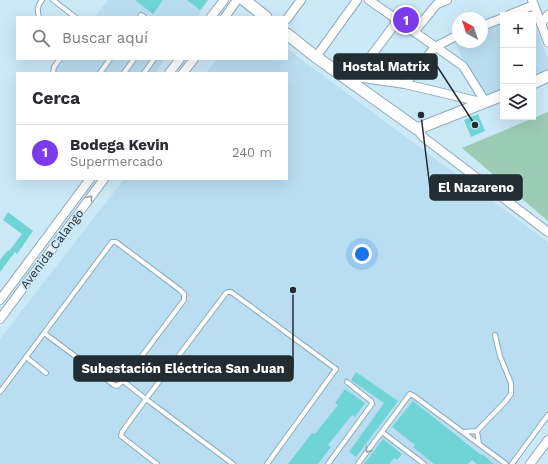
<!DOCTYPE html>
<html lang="es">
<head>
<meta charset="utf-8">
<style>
  body { margin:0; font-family:"Work Sans",sans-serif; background:#f7f7f7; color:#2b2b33 }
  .controls { position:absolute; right:12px; top:12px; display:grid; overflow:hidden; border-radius:0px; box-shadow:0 4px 16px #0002 }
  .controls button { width:36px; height:36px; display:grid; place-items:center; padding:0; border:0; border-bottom:1px solid #e1e1e2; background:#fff; color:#2b2b33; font:20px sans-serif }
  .compass { position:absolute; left:452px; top:12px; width:36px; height:36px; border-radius:50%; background:#fff; box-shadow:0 4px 16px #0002; rotate:321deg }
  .you { position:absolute; left:362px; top:254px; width:14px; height:14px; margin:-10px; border:3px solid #fff; border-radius:50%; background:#1a73e8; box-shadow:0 0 0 6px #1a73e833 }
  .badge { display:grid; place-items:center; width:26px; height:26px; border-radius:50%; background:#7c3aed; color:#fff; font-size:13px; font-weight:700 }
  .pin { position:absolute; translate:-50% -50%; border:2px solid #fff; box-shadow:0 1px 4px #0006 }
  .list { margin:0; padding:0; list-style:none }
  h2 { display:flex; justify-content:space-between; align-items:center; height:52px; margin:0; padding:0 16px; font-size:17px }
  h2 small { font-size:13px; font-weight:400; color:#7c7c81 }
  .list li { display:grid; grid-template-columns:26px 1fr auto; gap:12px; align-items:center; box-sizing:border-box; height:56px; padding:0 16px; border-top:1px solid #e1e1e2 }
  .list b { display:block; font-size:15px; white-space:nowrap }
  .list p { margin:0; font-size:13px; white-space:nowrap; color:#7c7c81 }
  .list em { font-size:13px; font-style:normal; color:#7c7c81 }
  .icon { flex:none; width:22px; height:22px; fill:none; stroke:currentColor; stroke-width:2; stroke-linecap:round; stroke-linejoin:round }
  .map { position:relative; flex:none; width:548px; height:464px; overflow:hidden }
  .search { position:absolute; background:#fff; box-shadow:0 4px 16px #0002; left:16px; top:16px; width:272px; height:44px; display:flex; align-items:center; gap:10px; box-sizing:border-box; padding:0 14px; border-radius:0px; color:#7c7c81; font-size:15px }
  .panel { position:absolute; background:#fff; box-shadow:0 4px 16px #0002; left:16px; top:72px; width:272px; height:108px; border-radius:0px }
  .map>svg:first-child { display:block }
  .built { fill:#badef1 }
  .green { fill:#9cccb5 }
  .building { fill:#6ed4d6 }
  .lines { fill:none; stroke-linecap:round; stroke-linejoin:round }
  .lane-casing { stroke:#8faab9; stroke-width:6 }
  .street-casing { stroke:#8faab9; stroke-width:10 }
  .secondary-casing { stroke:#8faab9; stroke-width:13 }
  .lane { stroke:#fff; stroke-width:4 }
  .street { stroke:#fff; stroke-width:8 }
  .secondary { stroke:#fff; stroke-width:11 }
  .oneway { stroke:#9ca0a3 }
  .labels { text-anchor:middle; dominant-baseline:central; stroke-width:3.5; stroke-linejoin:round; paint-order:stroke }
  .street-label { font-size:12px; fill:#222d33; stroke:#cce9f8 }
  .leader { fill:none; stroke:#222d33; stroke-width:1.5 }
  .callout-dot { fill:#222d33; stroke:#cce9f8; stroke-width:1.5 }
  .callout { fill:#222d33; stroke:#222d33; stroke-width:1.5 }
  .callout-label { font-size:13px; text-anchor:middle; font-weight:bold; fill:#fff }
</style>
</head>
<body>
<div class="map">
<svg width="548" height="464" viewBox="0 0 548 464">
  <rect width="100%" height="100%" fill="#cce9f8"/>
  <g class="built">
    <path d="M108,0H209L197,17H95Z"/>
    <path d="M503,20V92L487,99L464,63L454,40L458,38V42H482V29Z"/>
    <path d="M533,23L548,58V73L533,79Z"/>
    <path d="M287,49L548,242V420L515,464H0V339L124,179H287V73H206L217,59H287Z"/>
    <path d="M64,59H165L155,73H57L55,71Z"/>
  </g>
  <path class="green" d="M548,112V221L462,148Z"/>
  <g class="building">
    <path d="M135,0H163L153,14Z"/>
    <path d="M187,0H208L200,10Z"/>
    <path d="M478,114L485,131L471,137L464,120Z"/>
    <path d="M8,212L33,231L17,254L15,252L0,272V260L8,250L9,251L22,234L3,220Z"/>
    <path d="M356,372L398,401L356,457L349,452L384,403L351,380Z"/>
    <path d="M345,389L365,403L355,417L352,415L328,445L331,447L318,464H288L312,433L315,434L338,405L335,403Z"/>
    <path d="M413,401L481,455L482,454L494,464H477L472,460L468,464H434L413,447L415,445L392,427Z"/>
    <path d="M383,439L402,454L397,460L394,458L390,464H364Z"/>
  </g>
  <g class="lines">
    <defs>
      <g id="lane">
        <path d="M53,0L75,17"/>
        <path d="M39,17C37,10 37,6 42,0"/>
        <path d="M140,17L141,15L144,17"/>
        <path d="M53,73L54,67L60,59"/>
        <path d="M100,73L110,59"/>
        <path d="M124,73L134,59"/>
        <path d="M144,73L154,59"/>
        <path d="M26,357L46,373"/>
        <path d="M123,381L146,399L122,432L121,436L157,464"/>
        <path d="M0,392L112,242H116L180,290L184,294V300L123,381L117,386L114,385L44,333"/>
        <path d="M477,431L479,444"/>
        <path d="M382,432L424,464"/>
        <path d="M464,432L477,431L505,402L511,394V383L500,356L495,335"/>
        <path d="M233,464L146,399L226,293L228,292H231L336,369L267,464"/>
        <path d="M328,464L372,404L371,401L347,382"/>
        <path d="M358,464L410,394L414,396L506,464"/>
        <path d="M512,464L548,415"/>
      </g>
      <g id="street">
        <path d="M369,0L463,66L486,103"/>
        <path d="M532,0L548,42"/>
        <path d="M509,15L534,5"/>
        <path d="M211,17L224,0"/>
        <path d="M225,17L237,0"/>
        <path d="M287,19L301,0"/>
        <path d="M541,24L548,15"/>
        <path d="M482,26L503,18"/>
        <path d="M414,32L437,4L447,0"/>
        <path d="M316,57L357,0"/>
        <path d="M169,73L180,59"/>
        <path d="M183,73L194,59"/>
        <path d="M356,77L405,84L485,103"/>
        <path d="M353,80L398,20"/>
        <path d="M405,84L435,47L458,35"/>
        <path d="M417,129L423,137L548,232"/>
        <path d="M0,300L90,179"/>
        <path d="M0,319L104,179"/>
        <path d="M530,464L548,440"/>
      </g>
      <g id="secondary">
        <path d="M244,0L266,17"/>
        <path d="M287,34L316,57L417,129L503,95"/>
        <path d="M533,83L548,76"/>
      </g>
    </defs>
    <use href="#lane" class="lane-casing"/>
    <use href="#street" class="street-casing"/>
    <use href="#secondary" class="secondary-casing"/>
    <use href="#lane" class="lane"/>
    <use href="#street" class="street"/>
    <use href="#secondary" class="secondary"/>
  </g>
  <defs><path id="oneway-chevron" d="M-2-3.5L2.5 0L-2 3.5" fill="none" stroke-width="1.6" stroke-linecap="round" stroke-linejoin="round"/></defs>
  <g class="oneway">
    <use href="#oneway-chevron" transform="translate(90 198) rotate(-53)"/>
    <use href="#oneway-chevron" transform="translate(368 450) rotate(127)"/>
  </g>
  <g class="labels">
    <g class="street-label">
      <text transform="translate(52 249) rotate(-53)">Avenida Calango</text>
    </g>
  </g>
  <path class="leader" d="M475 125L437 66M421 115L430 188M293 290L293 369"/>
  <g class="callout-dot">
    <circle cx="475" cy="125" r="4"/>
    <circle cx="421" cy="115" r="4"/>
    <circle cx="293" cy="290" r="4"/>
  </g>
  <g class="callout">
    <rect x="334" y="54" width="103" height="25" rx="4"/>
    <rect x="430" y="175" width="92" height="25" rx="4"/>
    <rect x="74" y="356" width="219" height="25" rx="4"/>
  </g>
  <g class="callout-label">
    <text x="386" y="71">Hostal Matrix</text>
    <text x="476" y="192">El Nazareno</text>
    <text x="183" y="373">Subestación Eléctrica San Juan</text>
  </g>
</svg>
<div class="controls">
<button>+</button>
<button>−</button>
<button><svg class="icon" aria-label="layers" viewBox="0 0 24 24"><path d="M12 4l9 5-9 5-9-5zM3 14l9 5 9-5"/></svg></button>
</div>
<svg class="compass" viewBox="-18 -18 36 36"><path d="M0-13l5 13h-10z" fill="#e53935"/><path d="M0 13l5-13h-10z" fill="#7c7c81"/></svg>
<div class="you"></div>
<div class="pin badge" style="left:406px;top:20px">1</div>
<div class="search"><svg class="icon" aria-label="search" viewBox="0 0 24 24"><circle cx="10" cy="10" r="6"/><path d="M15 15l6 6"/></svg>Buscar aquí</div>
<section class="panel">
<h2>Cerca<small></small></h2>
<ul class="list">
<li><span class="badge">1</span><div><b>Bodega Kevin</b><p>Supermercado</p></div><em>240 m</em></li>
</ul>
</section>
</div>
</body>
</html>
